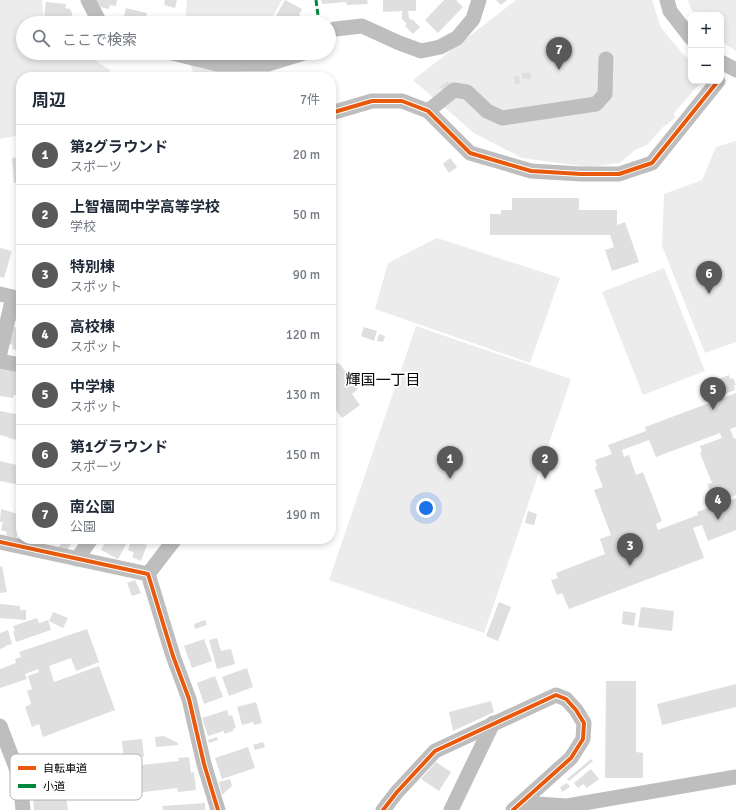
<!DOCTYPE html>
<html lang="ja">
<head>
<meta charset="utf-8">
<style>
  body { margin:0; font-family:Signika,"Noto Sans JP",sans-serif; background:#f6f6f7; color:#1f2937 }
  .controls { position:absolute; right:12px; top:12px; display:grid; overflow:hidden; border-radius:8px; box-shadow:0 2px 6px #0003 }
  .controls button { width:36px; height:36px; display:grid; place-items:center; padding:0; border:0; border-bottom:1px solid #e0e1e3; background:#fff; color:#1f2937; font:20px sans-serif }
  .you { position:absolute; left:426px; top:508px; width:14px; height:14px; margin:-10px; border:3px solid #fff; border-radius:50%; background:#1a73e8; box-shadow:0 0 0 6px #1a73e833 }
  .badge { display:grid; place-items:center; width:26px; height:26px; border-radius:50%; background:#595959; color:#fff; font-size:13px; font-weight:700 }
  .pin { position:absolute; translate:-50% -33px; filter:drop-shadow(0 1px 2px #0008) }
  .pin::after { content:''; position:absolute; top:21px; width:14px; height:12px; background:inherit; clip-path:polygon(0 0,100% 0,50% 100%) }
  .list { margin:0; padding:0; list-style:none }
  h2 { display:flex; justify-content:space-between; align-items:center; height:52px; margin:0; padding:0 16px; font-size:17px }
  h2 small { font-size:13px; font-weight:400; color:#747a83 }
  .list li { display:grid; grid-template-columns:26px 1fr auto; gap:12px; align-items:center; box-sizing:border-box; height:60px; padding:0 16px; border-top:1px solid #e0e1e3 }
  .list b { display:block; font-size:15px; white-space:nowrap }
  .list p { margin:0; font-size:13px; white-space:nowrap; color:#747a83 }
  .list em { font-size:13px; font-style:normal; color:#747a83 }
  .icon { flex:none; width:22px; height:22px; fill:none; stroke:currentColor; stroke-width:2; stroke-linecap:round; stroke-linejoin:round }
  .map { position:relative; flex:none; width:736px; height:810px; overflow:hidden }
  .search { position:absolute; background:#fff; box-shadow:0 2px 6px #0003; left:16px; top:16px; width:320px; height:44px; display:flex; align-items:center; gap:10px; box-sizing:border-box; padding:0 14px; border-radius:22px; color:#747a83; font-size:15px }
  .panel { position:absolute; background:#fff; box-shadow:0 2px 6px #0003; left:16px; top:72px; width:320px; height:472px; border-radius:16px }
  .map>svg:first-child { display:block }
  .green { fill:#ececec }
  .building { fill:#dfdfdf }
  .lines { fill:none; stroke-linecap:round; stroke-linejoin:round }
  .minor { stroke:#bebebe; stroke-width:15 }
  .quiet { stroke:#00873e; stroke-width:3; stroke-dasharray:6 3; stroke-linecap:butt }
  .cycleway-casing { stroke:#fff; stroke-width:6 }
  .cycleway { stroke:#e8590c; stroke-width:4 }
  .labels { text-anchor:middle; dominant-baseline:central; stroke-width:3.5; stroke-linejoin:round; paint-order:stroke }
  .neighbourhood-label { font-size:15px; fill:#000; stroke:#fff }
  .key { fill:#fff; stroke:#b2b2b2; stroke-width:1 }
  .key-label { font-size:11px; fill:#000 }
</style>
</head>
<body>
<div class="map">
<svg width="736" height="810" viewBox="0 0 736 810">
  <rect width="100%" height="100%" fill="#fff"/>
  <g class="green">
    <path d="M0,0H42L44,23H23V53H83L110,70L109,77H21V135L0,139Z"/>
    <path d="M187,0H282L269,23H185Z"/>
    <path d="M516,0H652L661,28L684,55L691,60V81H702L674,113L675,118L662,128L647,145L635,150L620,163L589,167L522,158L474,133L413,80Z"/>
    <path d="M688,0H736V51L721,41V15H696L691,9Z"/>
    <path d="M186,53H252L239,77H192L193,72Z"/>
    <path d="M736,141V342L705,353L662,246L664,194L702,180L716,147Z"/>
    <path d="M437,238L560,278L530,363L375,309L388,263Z"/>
    <path d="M664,268L705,371L643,395L602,292Z"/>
    <path d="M416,326L571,379L484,633L329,580Z"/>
  </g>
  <g class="building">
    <path d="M92,0H117L116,6L110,5L109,9L100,7V5L93,3Z"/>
    <path d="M165,0H177L175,8L164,5Z"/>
    <path d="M285,0L302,9L299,15L305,18L302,23H272Z"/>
    <path d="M321,0H367L368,4L347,5L346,2L322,4Z"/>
    <path d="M383,0H416V11H408L409,18L411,20L412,19L420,27L413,34L405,26L407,24L402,19V11L383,12Z"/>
    <path d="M444,0H456L463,7L438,33L425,20Z"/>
    <path d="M496,0H507L501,5Z"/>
    <path d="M46,2L66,4L65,8L70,9L72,13V20L82,23H55L53,20L54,18L44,17Z"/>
    <path d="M126,8L147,13L145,23H122Z"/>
    <path d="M530,72L531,79H522V73Z"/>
    <path d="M519,76L520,83L515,84L514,77Z"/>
    <path d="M448,81L451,85L443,90L440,87Z"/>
    <path d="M19,157L21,158V183H14L12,158Z"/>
    <path d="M450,158L457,167L449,173L443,164Z"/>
    <path d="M512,198H579V210H617V225L625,222L639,262L612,271L605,250L614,247L610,235H490V214H501V210H512Z"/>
    <path d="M0,248L12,251L4,278L0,277Z"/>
    <path d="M15,306L21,307V322L12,320Z"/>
    <path d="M11,326L21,329V351L12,349L13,345L7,344Z"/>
    <path d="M364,327L377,331L374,341L361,336Z"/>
    <path d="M379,334L385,336L383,342L377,341Z"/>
    <path d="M331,362L340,364L358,389L352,394L360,405L342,418L331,404Z"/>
    <path d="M0,368L21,372V396L14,395L13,398L0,396Z"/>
    <path d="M729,375L730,379L733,378L736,385H734L735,390L710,399L705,384Z"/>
    <path d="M736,393V427L730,429L734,439L736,438V495L716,503L707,484L712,483L700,453L702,452L700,446L722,438L720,433L656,457L649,440L622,450L624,457L629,455L636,475L643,472L662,521L656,524L658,530L698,515L697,512L736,498V530L708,541L702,525L693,528L704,558L569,609L562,593L557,595L551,580L558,578L556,573L605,554L600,539L611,535L594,490L603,487L595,467L597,466L595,460L612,454L608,445L646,431L645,427Z"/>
    <path d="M0,411L21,415V441L8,438V437L0,435Z"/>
    <path d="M0,461L21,466V485L0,481Z"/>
    <path d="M1,509L21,515V528L19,534H17L16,538L6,535L7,532L1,530L3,522H0Z"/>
    <path d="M528,511L537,514L534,525L525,523Z"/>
    <path d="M64,539H74L66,552L59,547Z"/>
    <path d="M107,539H129L118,559L101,550Z"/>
    <path d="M132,539L147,545L141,561L132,557L134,553L128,550Z"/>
    <path d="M2,566L7,592L0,593V567Z"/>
    <path d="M135,580L141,593L132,596L127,583Z"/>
    <path d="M499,602L511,607L498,641L486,636Z"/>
    <path d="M0,604L20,606V610H26V620L0,618Z"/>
    <path d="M641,607L674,611L672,631L638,627Z"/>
    <path d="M623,611L636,613L634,626L622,624Z"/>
    <path d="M53,612L68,618L63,628L49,621Z"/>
    <path d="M37,618L39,623L48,620L51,630L16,642L13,631H15L13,626Z"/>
    <path d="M205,620L207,625L195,629L194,624Z"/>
    <path d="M87,629L99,662L76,671L71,658L49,666L54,682L99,666L115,710L43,737L39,724L32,727L25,707L31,704L27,691L32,689L28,676L39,672L38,669L25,674L27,679L0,688V669L16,663L15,659L21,657L19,652Z"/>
    <path d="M8,630L12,644L5,646V647L0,649V633Z"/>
    <path d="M217,638L221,651L231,649L235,664L217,669L209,640Z"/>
    <path d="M204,639L212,661L192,668L184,646Z"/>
    <path d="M247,668L253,687L229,696L222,677Z"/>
    <path d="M215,676L223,697L204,704L197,683Z"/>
    <path d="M606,681H636V752L643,753V778H605Z"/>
    <path d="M736,684V707L662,725L657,704Z"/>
    <path d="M491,701L494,712L453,731L449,712Z"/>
    <path d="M256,702L262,723L254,725L253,722L242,725L237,707Z"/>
    <path d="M227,710L229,716L232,715L236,728L233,729V731L224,734V731L208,736L202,718Z"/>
    <path d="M164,736L178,743V745L156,747L155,737Z"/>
    <path d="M217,737L218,740L209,743L208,740Z"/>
    <path d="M142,739L144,757L133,758V766L179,761L178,758L189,757L191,773L194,772L196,790L178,792L177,788L120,795L118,769L127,767L126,759H124L122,741Z"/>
    <path d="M263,742L265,747L255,750L253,745Z"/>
    <path d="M248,747L255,768L222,779L215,758Z"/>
    <path d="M591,759L593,761L569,781L567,779Z"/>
    <path d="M436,762L451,772L439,791L421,779Z"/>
    <path d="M591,769L599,779L587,788L583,784L578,788L574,783Z"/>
    <path d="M230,779L232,786L222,795L219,782Z"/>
    <path d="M567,783L570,787L562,792L560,787Z"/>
    <path d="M56,792V798L66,797L68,810H34L33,794Z"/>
    <path d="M205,803V810H163L162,806Z"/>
  </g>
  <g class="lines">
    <g class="minor">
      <path d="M88,0L100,23"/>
      <path d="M667,0L670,11L691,38"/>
      <path d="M329,32L335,29L362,26L397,42L421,51L440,47L457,38L473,19L479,0"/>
      <path d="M172,53L217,64H268L304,53"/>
      <path d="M721,62L736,70"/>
      <path d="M428,111L454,90L467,92L487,111L502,118L596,104L605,94L606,59"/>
      <path d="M331,113L372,101H402L428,111L470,153L531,171L581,174H619L652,163L718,81"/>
      <path d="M0,294L13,297L0,353"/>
      <path d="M0,361L21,365"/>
      <path d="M0,542L148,574L173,656L189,699L204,764L218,810"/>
      <path d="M77,559L91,539"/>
      <path d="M148,574L175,539"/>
      <path d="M0,726L20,778L23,810"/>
      <path d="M522,803L567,806L736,777"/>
      <path d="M383,810L397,792L435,751L556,695L566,699L576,710L584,723L583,739L571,758L513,810"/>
      <path d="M451,810L493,723"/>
    </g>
    <path class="quiet" d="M316,0L319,23"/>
    <defs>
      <g id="cycleway">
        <path d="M331,113L372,101H402L428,111L470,153L531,171L581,174H619L652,163L718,81"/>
        <path d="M0,542L148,574L173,656L189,699L204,764L218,810"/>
        <path d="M383,810L397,792L435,751L556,695L566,699L576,710L584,723L583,739L571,758L513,810"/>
      </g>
    </defs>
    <use href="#cycleway" class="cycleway-casing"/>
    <use href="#cycleway" class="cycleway"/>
  </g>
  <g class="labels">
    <g class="neighbourhood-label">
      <text x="383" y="380">輝国一丁目</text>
    </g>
  </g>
  <rect x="10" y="754" width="132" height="46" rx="6" class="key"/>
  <rect x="18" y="766" width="18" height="4" fill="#e8590c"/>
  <rect x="18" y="784" width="18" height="4" fill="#00873e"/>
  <g class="key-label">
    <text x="43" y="772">自転車道</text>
    <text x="43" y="790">小道</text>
  </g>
</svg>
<div class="controls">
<button>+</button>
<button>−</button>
</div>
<div class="you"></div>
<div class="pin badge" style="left:450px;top:479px">1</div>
<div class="pin badge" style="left:545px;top:479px">2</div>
<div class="pin badge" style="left:630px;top:566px">3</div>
<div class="pin badge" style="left:718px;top:520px">4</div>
<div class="pin badge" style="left:713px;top:410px">5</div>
<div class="pin badge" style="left:709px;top:294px">6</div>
<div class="pin badge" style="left:559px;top:70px">7</div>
<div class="search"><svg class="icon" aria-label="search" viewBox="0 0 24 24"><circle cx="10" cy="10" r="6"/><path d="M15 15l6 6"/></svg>ここで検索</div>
<section class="panel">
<h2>周辺<small>7件</small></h2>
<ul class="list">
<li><span class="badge">1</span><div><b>第2グラウンド</b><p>スポーツ</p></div><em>20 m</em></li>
<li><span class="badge">2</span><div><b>上智福岡中学高等学校</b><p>学校</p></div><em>50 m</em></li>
<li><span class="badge">3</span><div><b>特別棟</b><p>スポット</p></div><em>90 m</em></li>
<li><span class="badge">4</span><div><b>高校棟</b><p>スポット</p></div><em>120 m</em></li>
<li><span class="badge">5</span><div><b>中学棟</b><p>スポット</p></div><em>130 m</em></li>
<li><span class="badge">6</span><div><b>第1グラウンド</b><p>スポーツ</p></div><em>150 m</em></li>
<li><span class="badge">7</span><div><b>南公園</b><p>公園</p></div><em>190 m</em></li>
</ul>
</section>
</div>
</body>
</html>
